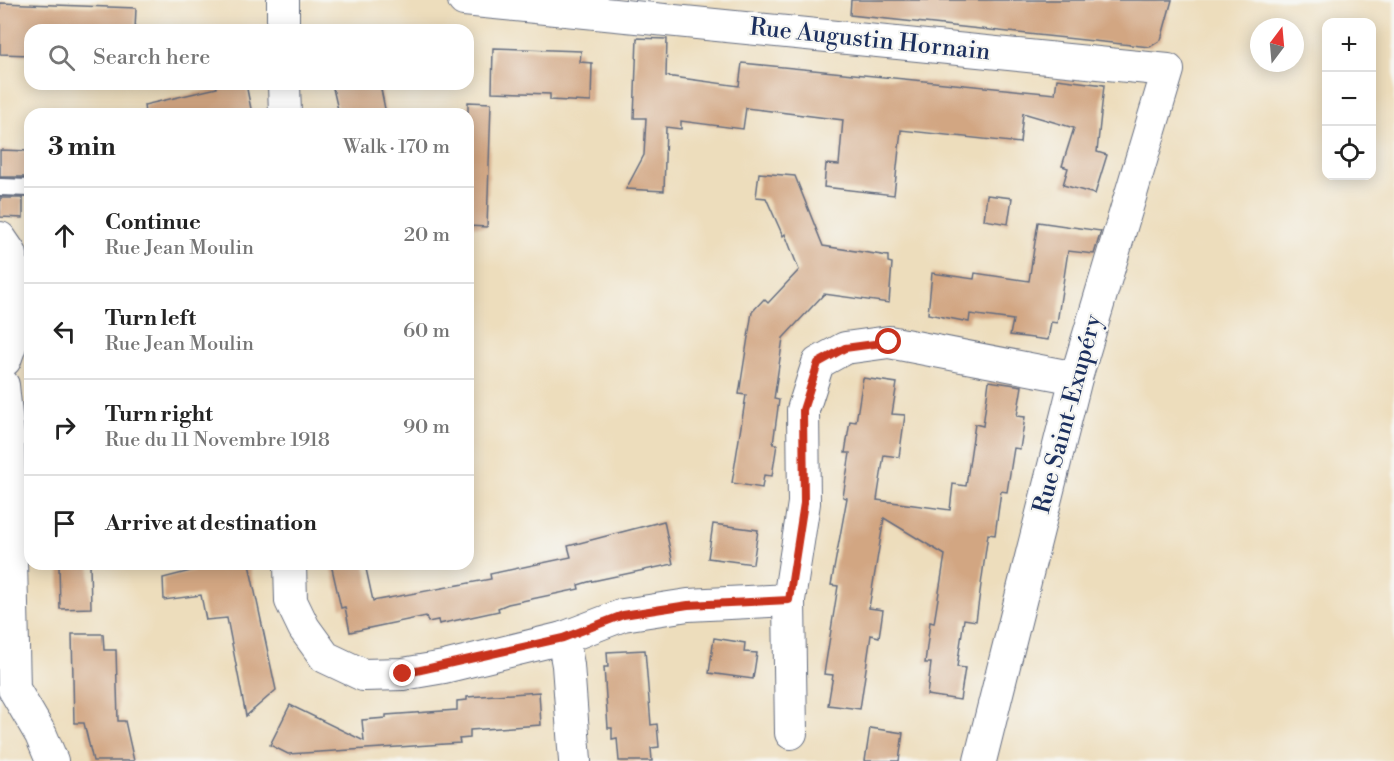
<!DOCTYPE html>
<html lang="en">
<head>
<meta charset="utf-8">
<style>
  body { margin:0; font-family:"Libre Bodoni",serif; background:#f6f6f6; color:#222 }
  .controls { position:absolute; right:18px; top:18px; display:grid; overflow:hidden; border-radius:12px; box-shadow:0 3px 15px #0003 }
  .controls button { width:54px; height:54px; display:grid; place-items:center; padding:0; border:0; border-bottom:2px solid #e0e0e0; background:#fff; color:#222; font:30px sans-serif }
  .compass { position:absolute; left:1250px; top:18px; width:54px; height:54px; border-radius:50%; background:#fff; box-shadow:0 3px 15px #0003; rotate:16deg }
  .stop { position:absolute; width:18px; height:18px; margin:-14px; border:4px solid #c8321e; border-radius:50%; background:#fff }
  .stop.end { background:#c8321e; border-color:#fff; box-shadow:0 2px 6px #0008 }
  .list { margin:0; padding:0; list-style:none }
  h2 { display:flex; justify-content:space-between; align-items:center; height:78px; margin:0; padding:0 24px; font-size:26px }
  h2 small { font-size:20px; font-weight:400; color:#767676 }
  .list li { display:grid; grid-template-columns:39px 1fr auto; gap:18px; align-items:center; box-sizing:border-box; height:96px; padding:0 24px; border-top:2px solid #e0e0e0 }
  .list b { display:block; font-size:22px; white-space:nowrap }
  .list p { margin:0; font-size:20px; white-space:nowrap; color:#767676 }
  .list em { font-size:20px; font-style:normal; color:#767676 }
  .icon { flex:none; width:33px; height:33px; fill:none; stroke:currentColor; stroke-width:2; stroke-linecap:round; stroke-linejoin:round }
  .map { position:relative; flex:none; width:1394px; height:761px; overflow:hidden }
  .search { position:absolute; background:#fff; box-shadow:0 3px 15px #0003; left:24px; top:24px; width:450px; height:66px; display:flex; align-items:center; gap:15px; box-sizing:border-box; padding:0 21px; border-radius:18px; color:#767676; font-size:22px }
  .panel { position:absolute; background:#fff; box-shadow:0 3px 15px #0003; left:24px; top:108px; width:450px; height:462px; border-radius:18px }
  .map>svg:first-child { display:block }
  .building { fill:#d2a682 }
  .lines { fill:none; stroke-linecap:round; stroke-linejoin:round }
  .lane-casing { stroke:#646c7f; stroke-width:20 }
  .street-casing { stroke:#646c7f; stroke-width:34 }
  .lane { stroke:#fff; stroke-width:16 }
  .street { stroke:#fff; stroke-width:32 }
  .route { stroke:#c8321e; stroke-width:8 }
  .labels { text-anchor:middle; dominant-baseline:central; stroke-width:4.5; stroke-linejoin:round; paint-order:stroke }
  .street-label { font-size:24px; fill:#1b2f5e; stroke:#f6f6f2 }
</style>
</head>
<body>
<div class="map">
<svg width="1394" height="761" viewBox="0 0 1394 761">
  <rect width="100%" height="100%" fill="#f6f6f2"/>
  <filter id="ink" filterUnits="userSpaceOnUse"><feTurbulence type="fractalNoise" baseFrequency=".0167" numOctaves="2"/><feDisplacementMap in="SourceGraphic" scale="12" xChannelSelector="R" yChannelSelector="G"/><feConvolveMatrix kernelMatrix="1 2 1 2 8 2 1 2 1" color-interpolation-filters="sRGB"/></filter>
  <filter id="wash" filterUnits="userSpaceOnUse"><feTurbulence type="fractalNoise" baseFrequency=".008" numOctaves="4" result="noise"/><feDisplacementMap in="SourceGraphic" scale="24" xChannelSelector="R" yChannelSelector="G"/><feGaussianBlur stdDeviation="1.35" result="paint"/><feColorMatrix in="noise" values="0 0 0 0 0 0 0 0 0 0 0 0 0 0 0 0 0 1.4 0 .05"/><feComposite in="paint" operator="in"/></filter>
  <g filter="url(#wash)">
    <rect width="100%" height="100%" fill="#edddbc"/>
    <g id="blocks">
      <g class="building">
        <path d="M851,0H1172L1161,40L1150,47L850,15Z"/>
        <path d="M0,3L136,8L135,30H30V55L0,54Z"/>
        <path d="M637,38L667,39L666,76L739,86L742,63L1055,94L1057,79L1104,85L1097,152L1107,155L1095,194L1063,185L1068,168L1062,166L1074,128L1023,113L1020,143L901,130L894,195L824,187L826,164L839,165L843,120L746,108L743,129L681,121V129L666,127L664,191L626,189L644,155L646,118H634Z"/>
        <path d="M493,48L581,51L580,62L592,63L591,102L550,100V94L492,92Z"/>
        <path d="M216,84H246L252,114H145L144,105L217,88Z"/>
        <path d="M332,84H380L386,114H339Z"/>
        <path d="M468,102L491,103L487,227L468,226Z"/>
        <path d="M0,150L30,151V177H0Z"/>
        <path d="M759,173L795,176L823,246L888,256V262L892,263L889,303L824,294L783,338L774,399L779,400L773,444H777L772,476L764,475L762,488L732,483L746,395L739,394L752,312L764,299L768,303L799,270L785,234L783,236L766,198L756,197Z"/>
        <path d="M987,195L1012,198L1008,224L984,220Z"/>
        <path d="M0,198H23V218L0,217Z"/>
        <path d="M1038,222L1101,231L1094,254L1068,251L1057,323L1051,322L1048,340L1010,335L1013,320L970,314L969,322L928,314L932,273L974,279L975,273L1029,281Z"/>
        <path d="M863,378L897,383L892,414L905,415L899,457L884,455L877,500L950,510L953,484L966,486L975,424L983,426L989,381L1022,386L1017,416L1025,417L1020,449L1014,448L1007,492L1001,491L995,535L988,534L976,621L964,619L957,667L965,668L960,700L927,695L931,663H925L930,622L934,623L945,555L884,518L869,608L883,610L879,637L871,635L860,709L828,705L833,675L824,674L838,586L831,585L847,498L843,497L850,453H845L850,421L856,422Z"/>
        <path d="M664,521L673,564L588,582L578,585L579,589L508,604L498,608L499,611L439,624L438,620L428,622L426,616L350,632L345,607L341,608L331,564H365L373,601L491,579L490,574L571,557L568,546Z"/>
        <path d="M713,524L758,530L753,564L708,558Z"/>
        <path d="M59,564H90L91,608L60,609Z"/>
        <path d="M218,564H249L276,690L246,716L227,618L206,620L201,595L164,600L163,578Z"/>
        <path d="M72,634H103L104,650H116L118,721H125L134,761H93L84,723H74Z"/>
        <path d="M714,638L745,643L744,652L757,653L753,679L709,673Z"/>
        <path d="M645,650L651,725L657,724L659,747L651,748L652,761H619L617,738L612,739V728H608L604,667H608L607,652Z"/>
        <path d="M539,692L541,725L470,730V738L459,739L460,743L288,754L270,745L290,705L364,741L362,720L386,718V715L457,710V701L467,700V697Z"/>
        <path d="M870,728L903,733L899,761H865Z"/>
      </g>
    </g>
  </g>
  <g filter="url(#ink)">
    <use href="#blocks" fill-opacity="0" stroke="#646c7f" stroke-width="1.5"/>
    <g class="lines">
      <defs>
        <path id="lane" d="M0,187L30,188"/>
        <g id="street">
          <path d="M283,0V30"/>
          <path d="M464,0L1168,70L1076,378L980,761"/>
          <path d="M284,84L285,114"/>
          <path d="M0,238L11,254V343L5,360L0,363"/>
          <path d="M0,381L3,385L8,434L14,689L41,735L52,761"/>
          <path d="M290,564L291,601L304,628L325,657L363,675L403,674L444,667L563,638L623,615L688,605L789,600"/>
          <path d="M563,638L568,665L575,761"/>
          <path d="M791,733L789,600L804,503L803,410L818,363L845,348L889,342L1076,378"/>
        </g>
      </defs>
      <use href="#lane" class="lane-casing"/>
      <use href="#street" class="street-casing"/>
      <use href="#lane" class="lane"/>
      <use href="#street" class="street"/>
    </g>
  </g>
  <g class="lines" filter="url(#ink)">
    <path class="route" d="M403,674L563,638L623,615L688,605L789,600L804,503L803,410L818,363L845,348L889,342"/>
  </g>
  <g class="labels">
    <g class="street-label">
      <text transform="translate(870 40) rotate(6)">Rue Augustin Hornain</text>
      <text transform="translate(1068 414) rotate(-75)">Rue Saint-Exupéry</text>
    </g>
  </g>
</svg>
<div class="controls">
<button>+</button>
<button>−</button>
<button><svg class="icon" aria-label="locate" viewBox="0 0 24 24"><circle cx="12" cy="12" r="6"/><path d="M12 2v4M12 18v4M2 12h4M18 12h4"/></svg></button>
</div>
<svg class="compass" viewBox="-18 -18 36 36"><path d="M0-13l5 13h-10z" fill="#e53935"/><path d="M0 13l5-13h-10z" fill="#767676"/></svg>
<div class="stop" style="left:889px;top:342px"></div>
<div class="stop end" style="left:403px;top:674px"></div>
<div class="search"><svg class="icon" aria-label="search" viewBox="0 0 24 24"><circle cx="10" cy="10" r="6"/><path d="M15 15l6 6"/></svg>Search here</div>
<section class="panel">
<h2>3 min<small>Walk · 170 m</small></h2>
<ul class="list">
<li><svg class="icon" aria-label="ahead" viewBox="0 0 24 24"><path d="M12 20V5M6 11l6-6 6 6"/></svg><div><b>Continue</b><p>Rue Jean Moulin</p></div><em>20 m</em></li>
<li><svg class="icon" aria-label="left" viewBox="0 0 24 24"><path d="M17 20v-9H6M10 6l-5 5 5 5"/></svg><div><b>Turn left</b><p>Rue Jean Moulin</p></div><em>60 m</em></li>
<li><svg class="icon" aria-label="right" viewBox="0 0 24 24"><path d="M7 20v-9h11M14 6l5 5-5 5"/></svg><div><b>Turn right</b><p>Rue du 11 Novembre 1918</p></div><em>90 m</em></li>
<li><svg class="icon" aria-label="arrive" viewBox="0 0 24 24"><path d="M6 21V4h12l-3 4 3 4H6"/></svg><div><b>Arrive at destination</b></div></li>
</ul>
</section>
</div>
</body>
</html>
